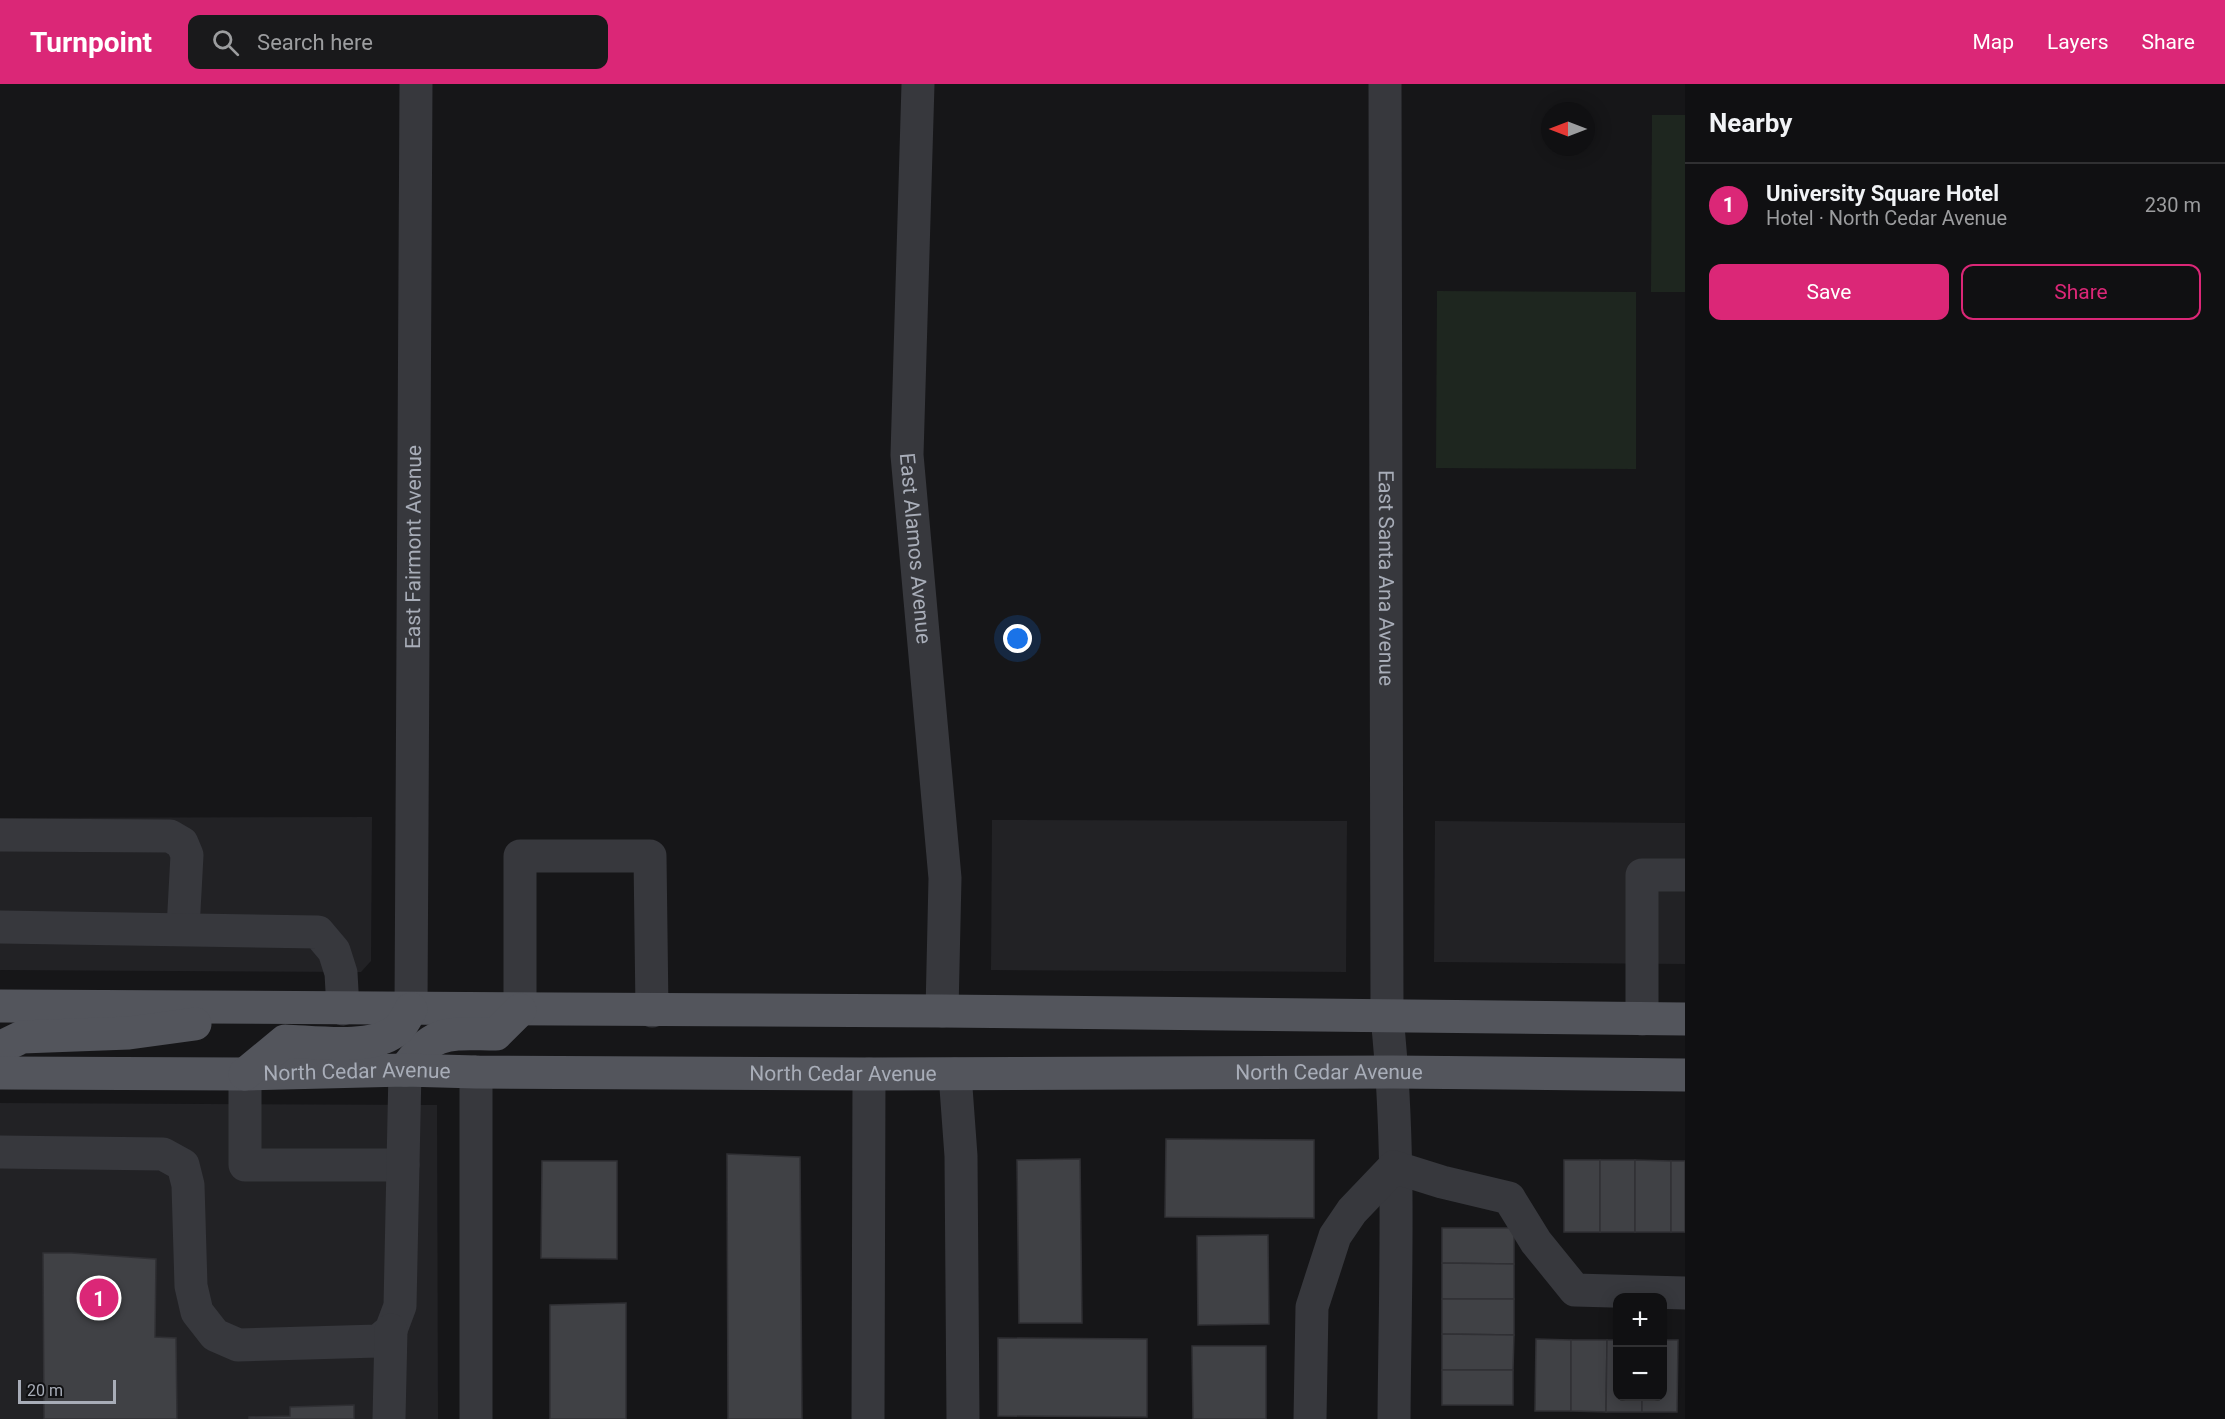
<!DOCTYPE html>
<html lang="en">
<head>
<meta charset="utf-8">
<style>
  body { margin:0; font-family:Roboto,sans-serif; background:#19191b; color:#f1f3f6 }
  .controls { position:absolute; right:18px; bottom:18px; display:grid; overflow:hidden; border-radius:12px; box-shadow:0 3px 15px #0003 }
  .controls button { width:54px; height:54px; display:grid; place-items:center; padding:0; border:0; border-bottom:2px solid #303032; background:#101012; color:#f1f3f6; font:30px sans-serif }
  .compass { position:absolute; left:1541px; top:18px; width:54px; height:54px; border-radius:50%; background:#101012; box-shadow:0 3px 15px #0003; rotate:270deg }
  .scale { position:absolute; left:18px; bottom:15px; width:98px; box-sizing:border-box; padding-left:6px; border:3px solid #a8adb8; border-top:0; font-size:16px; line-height:21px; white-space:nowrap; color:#a8adb8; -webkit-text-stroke:4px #111113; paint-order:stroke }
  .you { position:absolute; left:1018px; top:555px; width:21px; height:21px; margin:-15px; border:4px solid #fff; border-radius:50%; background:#1a73e8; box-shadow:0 0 0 9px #1a73e833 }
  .badge { display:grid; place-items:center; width:39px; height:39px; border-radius:50%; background:#db2777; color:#fff; font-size:20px; font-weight:700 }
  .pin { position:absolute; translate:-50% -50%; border:3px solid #fff; box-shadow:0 2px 6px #0006 }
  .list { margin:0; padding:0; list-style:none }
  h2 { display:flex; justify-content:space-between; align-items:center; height:78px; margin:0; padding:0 24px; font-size:26px }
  h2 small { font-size:20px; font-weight:400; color:#9c9d9f }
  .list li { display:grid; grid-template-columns:39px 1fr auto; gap:18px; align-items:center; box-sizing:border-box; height:84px; padding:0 24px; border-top:2px solid #303032 }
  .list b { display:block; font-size:22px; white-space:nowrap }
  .list p { margin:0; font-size:20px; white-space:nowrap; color:#9c9d9f }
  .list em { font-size:20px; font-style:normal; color:#9c9d9f }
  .actions { display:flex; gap:12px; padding:18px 24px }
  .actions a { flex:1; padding:14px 0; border:2px solid #db2777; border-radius:12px; text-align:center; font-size:21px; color:#db2777 }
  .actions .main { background:#db2777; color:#fff }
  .icon { flex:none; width:33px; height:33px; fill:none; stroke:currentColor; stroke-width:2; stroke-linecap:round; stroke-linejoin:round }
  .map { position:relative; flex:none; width:1685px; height:1335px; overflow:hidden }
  header { display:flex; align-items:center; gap:36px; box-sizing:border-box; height:84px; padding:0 30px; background:#db2777; color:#fff }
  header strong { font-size:28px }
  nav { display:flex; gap:33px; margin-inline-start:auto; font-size:21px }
  .search { width:420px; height:54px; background:#19191b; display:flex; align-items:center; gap:15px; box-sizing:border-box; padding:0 21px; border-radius:12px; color:#9c9d9f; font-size:22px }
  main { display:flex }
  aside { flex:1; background:#101012 }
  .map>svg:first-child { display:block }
  .built { fill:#222225 }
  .green { fill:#1e261f }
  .building { fill:#404145; stroke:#303034; stroke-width:1.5 }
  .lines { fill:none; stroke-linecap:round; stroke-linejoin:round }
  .minor { stroke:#37383d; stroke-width:33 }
  .major { stroke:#53555c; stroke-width:33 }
  .labels { text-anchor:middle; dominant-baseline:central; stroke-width:4.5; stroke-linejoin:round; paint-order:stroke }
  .street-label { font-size:21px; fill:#a8adb8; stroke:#111113 }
</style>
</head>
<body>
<header>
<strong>Turnpoint</strong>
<div class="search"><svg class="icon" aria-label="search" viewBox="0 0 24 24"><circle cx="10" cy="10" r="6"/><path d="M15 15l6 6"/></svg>Search here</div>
<nav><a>Map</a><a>Layers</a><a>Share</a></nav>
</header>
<main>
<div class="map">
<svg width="1685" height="1335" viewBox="0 0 1685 1335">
  <rect width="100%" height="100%" fill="#161618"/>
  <g class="built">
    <path d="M372,733L371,877L361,888L0,886V734Z"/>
    <path d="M992,736L1347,737L1346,888L991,886Z"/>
    <path d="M1435,737L1685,739V880L1434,878Z"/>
    <path d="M0,1019L437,1021L438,1335H0Z"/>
  </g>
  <g class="green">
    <path d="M1652,31H1685V208H1651Z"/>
    <path d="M1437,207L1636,208V385L1436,384Z"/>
  </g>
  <g class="building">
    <path d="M1166,1055L1314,1056V1134L1165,1133Z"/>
    <path d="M727,1070L800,1073L802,1335H728Z"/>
    <path d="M1080,1075L1082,1239H1019L1017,1076Z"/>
    <rect x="1564" y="1076" width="36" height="72"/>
    <rect x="1600" y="1076" width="35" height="72"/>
    <path d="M1635,1076L1671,1077V1148H1635Z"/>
    <path d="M542,1077H617V1175L541,1174Z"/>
    <rect x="1671" y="1077" width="14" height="71"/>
    <path d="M1442,1144H1514V1180L1442,1179Z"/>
    <path d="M1268,1151L1269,1240L1198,1241L1197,1152Z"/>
    <path d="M43,1169H72L156,1175L155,1253L176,1254L177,1335H44Z"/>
    <path d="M1442,1179L1514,1180V1215H1442Z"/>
    <path d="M1442,1215H1514V1251L1442,1250Z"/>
    <path d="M626,1219V1335H550V1221Z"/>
    <path d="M1442,1250L1514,1251L1513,1286H1442Z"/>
    <path d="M998,1254L1147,1255V1333L998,1332Z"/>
    <path d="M1536,1255L1571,1256V1327H1535Z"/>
    <path d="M1571,1256H1607L1606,1328L1571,1327Z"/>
    <path d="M1607,1256H1618V1312H1642V1328H1606Z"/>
    <path d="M1662,1256H1678L1677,1328H1642V1312H1662Z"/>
    <path d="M1192,1262H1266V1335H1193Z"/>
    <rect x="1442" y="1286" width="71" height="35"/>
    <path d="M354,1321V1335H249V1333L290,1332V1323Z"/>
  </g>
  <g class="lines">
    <g class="minor">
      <path id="s1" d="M918,0L907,371L945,794L942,927"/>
      <path id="s2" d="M1385,0L1387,933C1401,1066 1395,1202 1394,1335"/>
      <path d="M0,751L170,752L182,759L187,771L183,845"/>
      <path d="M0,843L318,848L334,867L341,889L343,925"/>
      <path id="s3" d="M411,925L416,0"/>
      <path d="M520,926V772H650L652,927"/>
      <path d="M1642,935V791H1685"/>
      <path d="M476,988V1335"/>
      <path d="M245,990V1081H403"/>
      <path d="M955,990L961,1072L963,1335"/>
      <path d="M0,1068L163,1070L183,1081L188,1101L191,1202L197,1228L215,1251L238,1261L378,1257L391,1246L400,1222L405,986"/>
      <path d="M389,1335L391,1246"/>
      <path d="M868,1335L869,990"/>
      <path d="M1310,1335L1312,1223L1335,1152L1352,1127L1394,1083L1442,1098L1509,1114L1536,1158L1575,1206L1685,1209"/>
    </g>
    <g class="major">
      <path d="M0,922L942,927L1685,935"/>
      <path d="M0,966L3,962L22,953L129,949L195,940"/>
      <path d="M405,986C433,944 450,950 496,950L520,926"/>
      <path id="s4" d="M0,989L245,990L405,986L476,988L869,990L1393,988L1685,991"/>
      <path d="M245,990L285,957C315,958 370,966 394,948C402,943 406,934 411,925"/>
    </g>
  </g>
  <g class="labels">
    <g class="street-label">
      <text stroke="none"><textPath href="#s3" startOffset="462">East Fairmont Avenue</textPath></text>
      <text stroke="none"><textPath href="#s1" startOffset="465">East Alamos Avenue</textPath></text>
      <text stroke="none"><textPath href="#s2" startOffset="494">East Santa Ana Avenue</textPath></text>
      <text stroke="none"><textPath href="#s4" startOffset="357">North Cedar Avenue</textPath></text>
      <text stroke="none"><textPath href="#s4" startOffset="1329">North Cedar Avenue</textPath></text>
      <text stroke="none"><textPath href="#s4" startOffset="843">North Cedar Avenue</textPath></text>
    </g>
  </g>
</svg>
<div class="controls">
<button>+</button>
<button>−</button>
</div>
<svg class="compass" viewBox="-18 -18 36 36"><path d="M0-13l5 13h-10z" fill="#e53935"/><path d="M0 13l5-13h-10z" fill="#9c9d9f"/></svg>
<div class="scale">20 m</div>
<div class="you"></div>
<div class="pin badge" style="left:99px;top:1214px">1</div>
</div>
<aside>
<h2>Nearby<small></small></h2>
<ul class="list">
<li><span class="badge">1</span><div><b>University Square Hotel</b><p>Hotel · North Cedar Avenue</p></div><em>230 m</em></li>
</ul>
<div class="actions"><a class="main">Save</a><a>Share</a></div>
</aside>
</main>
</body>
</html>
